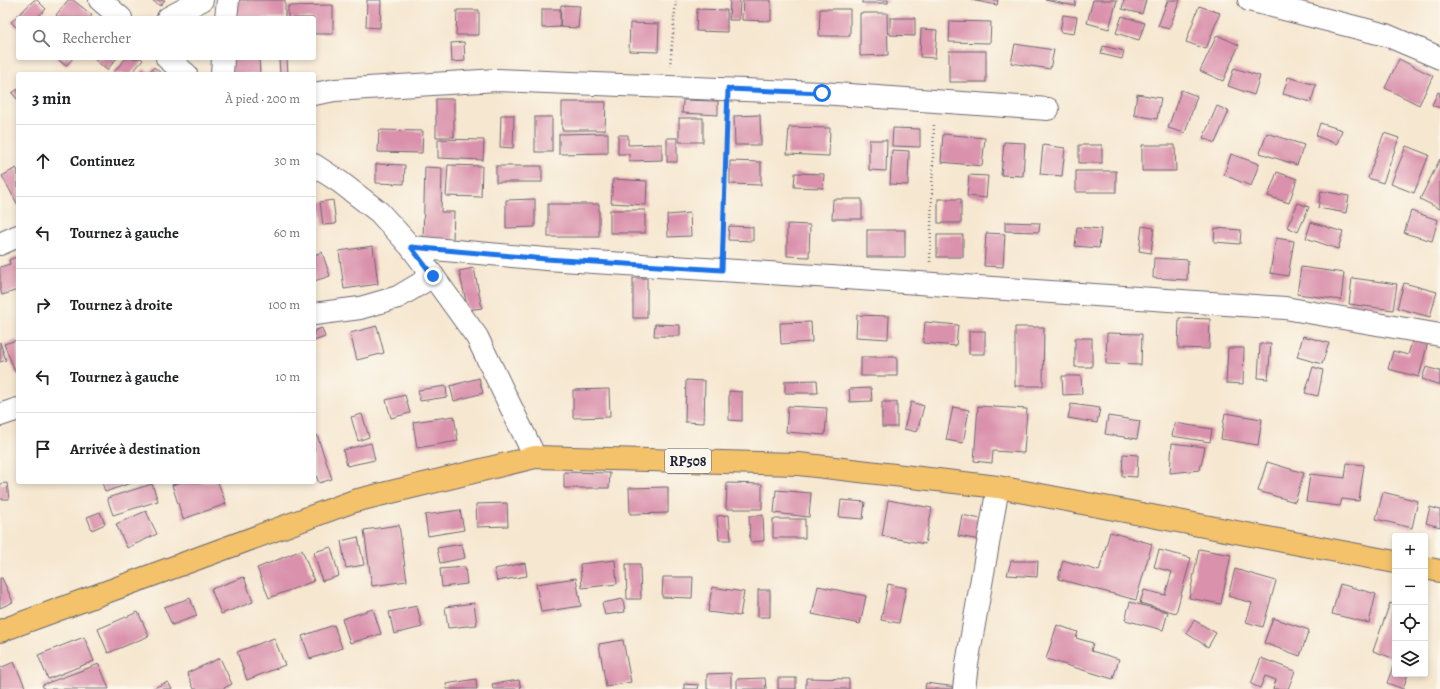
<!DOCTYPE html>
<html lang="fr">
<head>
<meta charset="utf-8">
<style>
  body { margin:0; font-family:Alegreya,serif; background:#f2f2f2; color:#202124 }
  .controls { position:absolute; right:12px; bottom:12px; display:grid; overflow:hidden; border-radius:4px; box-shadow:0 2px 6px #0003 }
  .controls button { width:36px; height:36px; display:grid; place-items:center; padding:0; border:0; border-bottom:1px solid #e0e0e0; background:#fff; color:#202124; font:20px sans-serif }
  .stop { position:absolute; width:12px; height:12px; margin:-9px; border:3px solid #1a73e8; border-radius:50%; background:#fff }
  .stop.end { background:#1a73e8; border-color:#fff; box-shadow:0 1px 4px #0008 }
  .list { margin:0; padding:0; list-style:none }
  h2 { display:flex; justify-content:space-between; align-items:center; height:52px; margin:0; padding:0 16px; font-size:17px }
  h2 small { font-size:13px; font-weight:400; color:#757577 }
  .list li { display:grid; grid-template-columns:26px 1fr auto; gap:12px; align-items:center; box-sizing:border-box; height:72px; padding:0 16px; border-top:1px solid #e0e0e0 }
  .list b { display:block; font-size:15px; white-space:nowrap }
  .list em { font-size:13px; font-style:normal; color:#757577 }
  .icon { flex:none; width:22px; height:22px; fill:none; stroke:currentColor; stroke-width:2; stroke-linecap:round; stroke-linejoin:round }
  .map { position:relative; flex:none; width:1440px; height:689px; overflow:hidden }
  .search { position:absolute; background:#fff; box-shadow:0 2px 6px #0003; left:16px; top:16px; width:300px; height:44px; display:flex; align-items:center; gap:10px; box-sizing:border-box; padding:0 14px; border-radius:4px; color:#757577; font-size:15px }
  .panel { position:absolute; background:#fff; box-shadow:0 2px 6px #0003; left:16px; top:72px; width:300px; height:412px; border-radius:4px }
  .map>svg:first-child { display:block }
  .building { fill:#da91ac }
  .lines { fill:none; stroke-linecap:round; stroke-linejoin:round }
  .street-casing { stroke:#6c676f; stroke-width:24 }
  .primary-casing { stroke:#6c676f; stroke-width:24 }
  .path { stroke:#6c676f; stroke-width:2.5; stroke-dasharray:1 3; stroke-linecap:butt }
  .street { stroke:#fff; stroke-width:22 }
  .primary { stroke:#f3c26a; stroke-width:22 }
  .route { stroke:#1a73e8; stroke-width:5 }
  .labels { text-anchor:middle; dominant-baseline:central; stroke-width:3; stroke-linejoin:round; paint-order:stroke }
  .shield { fill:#fbf7ec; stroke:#636270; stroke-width:1 }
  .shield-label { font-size:14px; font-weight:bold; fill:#22223b }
</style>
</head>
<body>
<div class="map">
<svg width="1440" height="689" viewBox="0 0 1440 689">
  <rect width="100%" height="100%" fill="#fbf7ec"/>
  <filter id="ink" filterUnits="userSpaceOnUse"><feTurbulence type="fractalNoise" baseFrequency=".025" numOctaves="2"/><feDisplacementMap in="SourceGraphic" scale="8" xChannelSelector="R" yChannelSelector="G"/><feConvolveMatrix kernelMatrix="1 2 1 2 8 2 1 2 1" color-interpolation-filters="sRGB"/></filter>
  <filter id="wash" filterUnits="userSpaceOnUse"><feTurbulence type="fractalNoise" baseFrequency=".012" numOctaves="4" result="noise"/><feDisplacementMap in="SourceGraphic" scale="16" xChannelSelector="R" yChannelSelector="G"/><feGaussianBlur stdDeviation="0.9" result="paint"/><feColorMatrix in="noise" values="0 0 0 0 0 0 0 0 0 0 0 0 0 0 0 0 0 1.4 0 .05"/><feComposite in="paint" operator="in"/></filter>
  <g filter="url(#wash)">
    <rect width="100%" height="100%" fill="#f6e7d0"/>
    <g id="blocks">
      <g class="building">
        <path d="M34,0H37L46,9L36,18H18V29L11,22Z"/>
        <path d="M68,0H73L92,15L90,18H59L56,15Z"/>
        <path d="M152,0H165L160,6Z"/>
        <rect x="237" y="0" width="48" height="18"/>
        <path d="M367,0H381L380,28L366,27Z"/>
        <path d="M730,0H740L739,20H729Z"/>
        <path d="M743,0H771V21L742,20Z"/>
        <rect x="862" y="0" width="26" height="3"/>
        <path d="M971,0H998L997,5Z"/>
        <path d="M1045,0H1076L1075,6Z"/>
        <path d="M1093,0H1117L1109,29L1087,23Z"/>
        <path d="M1124,0H1146L1142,14L1122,9Z"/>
        <path d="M1168,0H1180L1169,29L1158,26Z"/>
        <path d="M333,5V34H314V18H288V6Z"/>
        <path d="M561,5L580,6L578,28L560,27Z"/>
        <path d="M1199,6L1220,13L1206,49L1186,42Z"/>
        <path d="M542,9H560V27L542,28Z"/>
        <path d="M697,9L727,10V32L696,31Z"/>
        <path d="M820,9H850V36H819Z"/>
        <path d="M457,10H479V35H456Z"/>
        <path d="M860,13H887L888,55L860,56Z"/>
        <path d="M1063,15L1077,17L1074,34L1060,32Z"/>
        <path d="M1122,16L1145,23L1139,40L1116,33Z"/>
        <path d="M890,18H915V36L890,35Z"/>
        <path d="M950,21L991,22L990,43L949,42Z"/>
        <path d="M630,23L659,24L658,52L629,51Z"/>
        <path d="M921,29L937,30L935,58L920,57Z"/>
        <path d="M1217,35L1239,45L1223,81L1200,71Z"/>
        <path d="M464,42L465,61L452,62L451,43Z"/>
        <path d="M1015,44L1054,50L1050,69L1011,63Z"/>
        <path d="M1103,46L1124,51L1122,59L1101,54Z"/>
        <rect x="949" y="51" width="37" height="31"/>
        <path d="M56,58H73L66,66Z"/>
        <path d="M93,58H117L107,70Z"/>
        <path d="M126,58H141L143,60L131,74H112Z"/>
        <path d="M231,58H259L260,74H232Z"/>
        <path d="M279,58H287L288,74H280Z"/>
        <path d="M1399,59L1433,76L1419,105L1385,88Z"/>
        <path d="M154,67L162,74H139L144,69L149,73Z"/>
        <path d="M1234,68L1260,76L1254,95L1228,86Z"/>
        <path d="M1288,77L1316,85L1311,102L1283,94Z"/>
        <path d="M18,89V100L12,93Z"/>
        <path d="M1181,90L1197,96L1185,133L1168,128Z"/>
        <path d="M1438,92L1440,93V108L1432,105Z"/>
        <path d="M1137,94L1161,98L1157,119L1134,115Z"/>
        <rect x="436" y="99" width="18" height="38"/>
        <path d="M683,100L718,101V115L682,113Z"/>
        <path d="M562,102H606L605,130H562Z"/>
        <path d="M1217,106L1229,111L1215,143L1203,138Z"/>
        <path d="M501,115H514L513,148L500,147Z"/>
        <path d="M760,115L761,145H735L734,116Z"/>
        <rect x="535" y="117" width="17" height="35"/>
        <rect x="679" y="118" width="24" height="24"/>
        <path d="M1320,123L1342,130L1337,144L1316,136Z"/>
        <path d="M789,127L830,128L829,156L787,154Z"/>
        <path d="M893,128L920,129V147L892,146Z"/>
        <path d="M379,130L423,131L422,153L378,152Z"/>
        <path d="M608,133V153L559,154V134Z"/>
        <path d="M1267,133L1304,145L1297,165L1260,153Z"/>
        <path d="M1384,133L1399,138L1383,183L1368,178Z"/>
        <path d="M943,134L985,138L982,166L941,162Z"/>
        <path d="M618,135H628V145L662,144V160L629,161V154H618Z"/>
        <rect x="667" y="138" width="10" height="24"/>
        <path d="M438,139L484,140L483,160L438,158Z"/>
        <path d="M869,140H887L886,171L869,170Z"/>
        <path d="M1004,142L1025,143L1023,176L1001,175Z"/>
        <path d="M1043,145L1065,148L1062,176L1040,174Z"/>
        <rect x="1079" y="145" width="23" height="18"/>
        <path d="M1142,145H1175L1176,171H1142Z"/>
        <path d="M1406,146L1429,155L1414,193L1391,184Z"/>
        <path d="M892,150L909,151L908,185L890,184Z"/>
        <path d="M1231,154L1259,164L1251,186L1224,175Z"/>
        <path d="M1440,159V209L1420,199Z"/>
        <path d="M730,161L761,162V185L730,184Z"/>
        <path d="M376,164L405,165L404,184L376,183Z"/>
        <path d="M448,165L482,166L481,197L446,196Z"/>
        <rect x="496" y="166" width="46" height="16"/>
        <path d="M425,167L442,168L441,212H454L453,240L423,239Z"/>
        <path d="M16,168L18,171V205L2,176Z"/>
        <rect x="1076" y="171" width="40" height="21"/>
        <path d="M1277,172L1297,179L1289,203L1268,196Z"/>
        <path d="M795,173L824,174L823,188L794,187Z"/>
        <path d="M969,175L988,176L986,198L967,196Z"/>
        <path d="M613,179L647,181L646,205L611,203Z"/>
        <path d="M1321,191L1349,196L1346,213L1318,208Z"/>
        <path d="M535,199V227L506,228V200Z"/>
        <path d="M833,199H862V219H832Z"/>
        <rect x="938" y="199" width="23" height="24"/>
        <path d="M333,200L336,224L323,225L320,202Z"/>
        <path d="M1298,203L1309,207L1298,232L1287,227Z"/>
        <rect x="548" y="204" width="51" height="33"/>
        <rect x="610" y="210" width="35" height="23"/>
        <path d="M1411,211L1438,220L1432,241L1404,233Z"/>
        <path d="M690,213L691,236L668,237L667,215Z"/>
        <path d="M1005,222L1040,223L1039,232L1005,231Z"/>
        <path d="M1311,222L1343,232L1338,249L1306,238Z"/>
        <path d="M787,224L810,225L809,257L787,256Z"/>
        <path d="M729,226L753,227V241L728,240Z"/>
        <path d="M1142,226L1154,228L1151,253L1139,251Z"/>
        <path d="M1077,227L1101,229L1099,248L1075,246Z"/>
        <path d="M1215,228L1241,230L1240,244L1214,242Z"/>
        <rect x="867" y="230" width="38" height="27"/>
        <path d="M986,233L1005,234L1003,267L984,266Z"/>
        <rect x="937" y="235" width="26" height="22"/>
        <path d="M1276,238L1294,241L1288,276L1270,273Z"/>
        <path d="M373,246L378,284L344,289L339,251Z"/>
        <path d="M322,252L330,276L314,281V255Z"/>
        <path d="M18,256V290L2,295L0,288V267L10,264L9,260Z"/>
        <path d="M1154,258L1188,260L1187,280L1153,278Z"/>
        <path d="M1301,267L1344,273L1341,300L1297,294Z"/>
        <path d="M474,268L482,308L468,310L459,271Z"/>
        <rect x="633" y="278" width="14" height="40"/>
        <path d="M1352,278L1397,284L1393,310L1349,304Z"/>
        <path d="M1404,283L1437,292L1430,317L1397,308Z"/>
        <path d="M857,315L889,316L888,339L856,337Z"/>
        <path d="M1179,318L1210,319L1209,349L1178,348Z"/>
        <path d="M811,322L812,342L781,344L780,323Z"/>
        <path d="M925,322L958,325L956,346L923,343Z"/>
        <path d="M655,324L680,325V336H654Z"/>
        <path d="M377,326L384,353L357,360L350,333Z"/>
        <path d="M1015,327H1044L1043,386H1015Z"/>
        <path d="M322,328L325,337L314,341V331Z"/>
        <rect x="969" y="331" width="16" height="23"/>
        <path d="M1107,333L1142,334L1141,365L1106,364Z"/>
        <path d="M1303,336L1329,343L1322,364L1297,357Z"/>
        <rect x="1075" y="338" width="17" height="29"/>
        <path d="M1413,338L1428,342L1419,377L1388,369L1393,351L1408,355Z"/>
        <path d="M17,340L18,373L16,374L4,344Z"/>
        <path d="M0,342L6,360L0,362Z"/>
        <path d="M1260,344H1271L1268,379L1258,378Z"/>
        <path d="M1228,348H1244L1243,384L1226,383Z"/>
        <rect x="861" y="357" width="36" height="19"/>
        <path d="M1313,367L1323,370L1318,396L1305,393Z"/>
        <path d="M1426,367L1440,371V385L1422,379Z"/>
        <path d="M1062,376H1081L1082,394L1063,395Z"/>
        <path d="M479,378L483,393L454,401L450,386Z"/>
        <path d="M686,380L705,381L704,423L685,422Z"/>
        <path d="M817,380L818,393H785V381Z"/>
        <path d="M446,386L447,397L420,401L418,390Z"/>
        <path d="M871,388L872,401L850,402L849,389Z"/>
        <path d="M609,389L610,417L573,418V390Z"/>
        <path d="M729,391L742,392V421L729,420Z"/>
        <path d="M405,395L410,413L391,418L386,400Z"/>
        <rect x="882" y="402" width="15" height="25"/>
        <path d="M911,402L924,406L917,432L904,429Z"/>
        <path d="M1071,404L1100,408L1097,423L1068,418Z"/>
        <path d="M788,406L827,408L825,435L786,432Z"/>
        <path d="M978,406L1027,409L1024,453L993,451L992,463L974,461Z"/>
        <path d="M953,407L969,410L963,443L946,440Z"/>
        <path d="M1225,413L1262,419L1258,445L1221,439Z"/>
        <path d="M362,414L369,437L358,441L351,417Z"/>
        <path d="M454,416L458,441L417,448L413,422Z"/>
        <path d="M1108,416L1140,421L1137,439L1105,434Z"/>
        <path d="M1175,423L1212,429L1210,442L1172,436Z"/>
        <path d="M317,435L332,479L319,483L314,470V436Z"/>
        <path d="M371,443L375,460L347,466L343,450Z"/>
        <path d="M1172,443L1205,447L1200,470L1170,473Z"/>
        <path d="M1123,454L1138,455L1137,477L1122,476Z"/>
        <path d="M1267,462L1304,473L1295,502L1258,491Z"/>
        <path d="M1347,463L1364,465L1359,501L1342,499L1340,506L1306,502L1310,474L1345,478Z"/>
        <path d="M564,472L610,473L609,488H564Z"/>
        <path d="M102,482H134L105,492Z"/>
        <path d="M181,482H218L226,504L183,519L172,485Z"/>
        <path d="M7,483L9,499H0V484Z"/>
        <path d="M727,483L762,484V509H726Z"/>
        <path d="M152,484L158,501L113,515L107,498Z"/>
        <path d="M668,487V513L630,514L629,488Z"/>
        <path d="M776,490L811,493L809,517L774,513Z"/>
        <path d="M1383,492L1418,501L1412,528L1376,519Z"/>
        <path d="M841,500L865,502L863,519L839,517Z"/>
        <path d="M888,500L932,508L925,544L882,536Z"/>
        <path d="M507,503L508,526L477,527L476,504Z"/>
        <path d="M1430,507L1440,510V527L1426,523Z"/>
        <path d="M460,510L464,530L428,536L425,515Z"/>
        <path d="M146,511L157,534L127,548L116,524Z"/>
        <path d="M100,512L105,524L92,530L87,517Z"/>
        <path d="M729,515L731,540H719L717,516Z"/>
        <path d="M763,515L764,541L750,542L749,516Z"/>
        <path d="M962,515L990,521L986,541L958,536Z"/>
        <rect x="773" y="519" width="32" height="19"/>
        <path d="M399,525L407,581L372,586L364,530Z"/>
        <path d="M1110,532L1152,544L1136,600L1058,579L1063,560L1099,571Z"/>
        <path d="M358,537L364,565L346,568L341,541Z"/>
        <path d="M462,544L465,558L440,563L437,548Z"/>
        <path d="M331,547L339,576L322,581L314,552Z"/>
        <path d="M1199,549L1231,555L1221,604L1189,598Z"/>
        <path d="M302,550L314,581L269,598L257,568Z"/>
        <path d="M1159,550L1191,558L1176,613L1140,603L1144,590L1165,595L1172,572L1154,567Z"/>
        <path d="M615,560L617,584L582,588L580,564Z"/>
        <path d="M1011,561H1038L1037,577L1007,575Z"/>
        <path d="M525,563L527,576L497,581L494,569Z"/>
        <path d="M626,564H640L641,599H627Z"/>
        <path d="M465,567L467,584L442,587L440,569Z"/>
        <path d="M1235,569L1276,581L1263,627L1246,622L1252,603L1228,596Z"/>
        <path d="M244,577L253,602L221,614L211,589Z"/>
        <path d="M663,577H693L692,598L662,597Z"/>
        <path d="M0,578H2L13,602L0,608Z"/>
        <path d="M576,578L581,606L541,612L536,584Z"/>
        <path d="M888,584L906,588L899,623L881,620Z"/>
        <path d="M1340,584L1376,594L1369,623L1332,614Z"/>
        <path d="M818,586L866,596L860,624L812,614Z"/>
        <path d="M712,587L744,592L740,616L708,612Z"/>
        <rect x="758" y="590" width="12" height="27"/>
        <path d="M190,598L197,616L172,625L164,607Z"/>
        <path d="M623,599L625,612L605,615L602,603Z"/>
        <path d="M1130,602L1168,612L1163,630L1125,620Z"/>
        <path d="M474,603L477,625L448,628L445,607Z"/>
        <path d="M1390,603L1395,605V659L1373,651Z"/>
        <path d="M417,606L422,627L394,634L389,612Z"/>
        <path d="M373,609L381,634L350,643L342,619Z"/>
        <path d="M138,612L149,636L108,653L98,629Z"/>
        <path d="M1273,618L1309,630L1300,656L1264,643Z"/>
        <path d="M1194,620L1216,633L1208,647L1186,633Z"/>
        <path d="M334,625L342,648L310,659L302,636Z"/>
        <path d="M1057,625L1078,632L1076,638L1093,643L1091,651L1119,659L1113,679L1046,659Z"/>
        <path d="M84,637L94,661L48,679L38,655Z"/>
        <path d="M274,638L285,665L247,680L237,652Z"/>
        <path d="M623,640L631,682L606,687L599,644Z"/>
        <path d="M220,658L232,684L222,689H194L187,673Z"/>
        <path d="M1261,658L1295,671L1288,689H1273L1276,680L1265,676L1260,688L1251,684Z"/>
        <path d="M1395,661V674H1408L1403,689L1387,683Z"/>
        <path d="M14,662L26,689H0V668Z"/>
        <path d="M99,664L109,689H44L42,685Z"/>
        <path d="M731,673V689H707V674Z"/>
        <path d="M765,678L766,689H737V679Z"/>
        <rect x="778" y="678" width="18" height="11"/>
        <path d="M806,678L849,679V689H806Z"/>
        <path d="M476,679L477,689H447L446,684Z"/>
        <path d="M519,680L521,689H493L492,684Z"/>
        <path d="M168,682L172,689H151Z"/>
        <path d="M926,683L956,687V689H925Z"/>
        <path d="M684,684L699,685L698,689H684Z"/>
      </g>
    </g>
  </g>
  <g filter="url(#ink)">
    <use href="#blocks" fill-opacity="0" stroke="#6c676f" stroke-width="1"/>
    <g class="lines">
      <defs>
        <g id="street">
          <path d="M100,0L121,18"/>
          <path d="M1249,0L1386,35L1440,58"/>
          <path d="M168,18L202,0"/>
          <path d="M226,18L228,0"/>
          <path d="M167,58L186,74"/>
          <path d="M222,74L223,58"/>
          <path d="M314,94L335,90L497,80L821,93L1048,109"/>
          <path d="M314,165L340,182L379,212L411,247L433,276L477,337L535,457"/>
          <path d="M0,244L18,236"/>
          <path d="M411,247L546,259L831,277L1285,308L1440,335"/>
          <path d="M314,314L360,308L398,297L433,276"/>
          <path d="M0,415L18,409"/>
          <path d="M964,689L967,664L998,487"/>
        </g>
        <g id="primary">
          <path d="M1425,568L1440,571"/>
          <path d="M0,631L354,501L535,457L799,464L998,487L1395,562"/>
        </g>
      </defs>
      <use href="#street" class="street-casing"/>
      <use href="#primary" class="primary-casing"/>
      <g class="path">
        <path d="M670,66L676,0"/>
        <path d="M723,248L727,111"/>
        <path d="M930,262L934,123"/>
      </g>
      <use href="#street" class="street"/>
      <use href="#primary" class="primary"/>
    </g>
  </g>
  <g class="lines" filter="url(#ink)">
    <path class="route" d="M433,276L411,247L546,259L722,270L728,89L822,93"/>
  </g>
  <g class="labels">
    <rect class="shield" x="665" y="449" width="46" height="24" rx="3"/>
    <g class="shield-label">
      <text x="688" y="461">RP508</text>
    </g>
  </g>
</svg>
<div class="controls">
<button>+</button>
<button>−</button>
<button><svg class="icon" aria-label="locate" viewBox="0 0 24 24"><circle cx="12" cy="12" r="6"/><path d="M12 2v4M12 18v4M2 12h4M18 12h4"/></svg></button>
<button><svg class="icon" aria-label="layers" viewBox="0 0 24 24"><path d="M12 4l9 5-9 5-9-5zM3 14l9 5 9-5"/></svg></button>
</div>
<div class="stop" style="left:822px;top:93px"></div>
<div class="stop end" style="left:433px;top:276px"></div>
<div class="search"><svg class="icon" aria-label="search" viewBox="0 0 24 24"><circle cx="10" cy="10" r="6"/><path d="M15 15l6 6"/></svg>Rechercher</div>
<section class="panel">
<h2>3 min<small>À pied · 200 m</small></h2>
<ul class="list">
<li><svg class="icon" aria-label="ahead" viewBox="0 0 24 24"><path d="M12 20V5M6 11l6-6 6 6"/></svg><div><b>Continuez</b></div><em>30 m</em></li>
<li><svg class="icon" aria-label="left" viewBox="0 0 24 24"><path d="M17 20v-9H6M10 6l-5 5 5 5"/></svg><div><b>Tournez à gauche</b></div><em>60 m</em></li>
<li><svg class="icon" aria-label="right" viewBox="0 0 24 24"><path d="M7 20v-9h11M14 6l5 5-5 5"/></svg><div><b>Tournez à droite</b></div><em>100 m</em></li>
<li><svg class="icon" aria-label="left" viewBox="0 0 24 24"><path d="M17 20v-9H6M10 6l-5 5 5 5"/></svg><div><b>Tournez à gauche</b></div><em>10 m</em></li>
<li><svg class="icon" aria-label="arrive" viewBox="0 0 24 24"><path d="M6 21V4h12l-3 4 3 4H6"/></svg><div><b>Arrivée à destination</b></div></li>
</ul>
</section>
</div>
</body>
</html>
